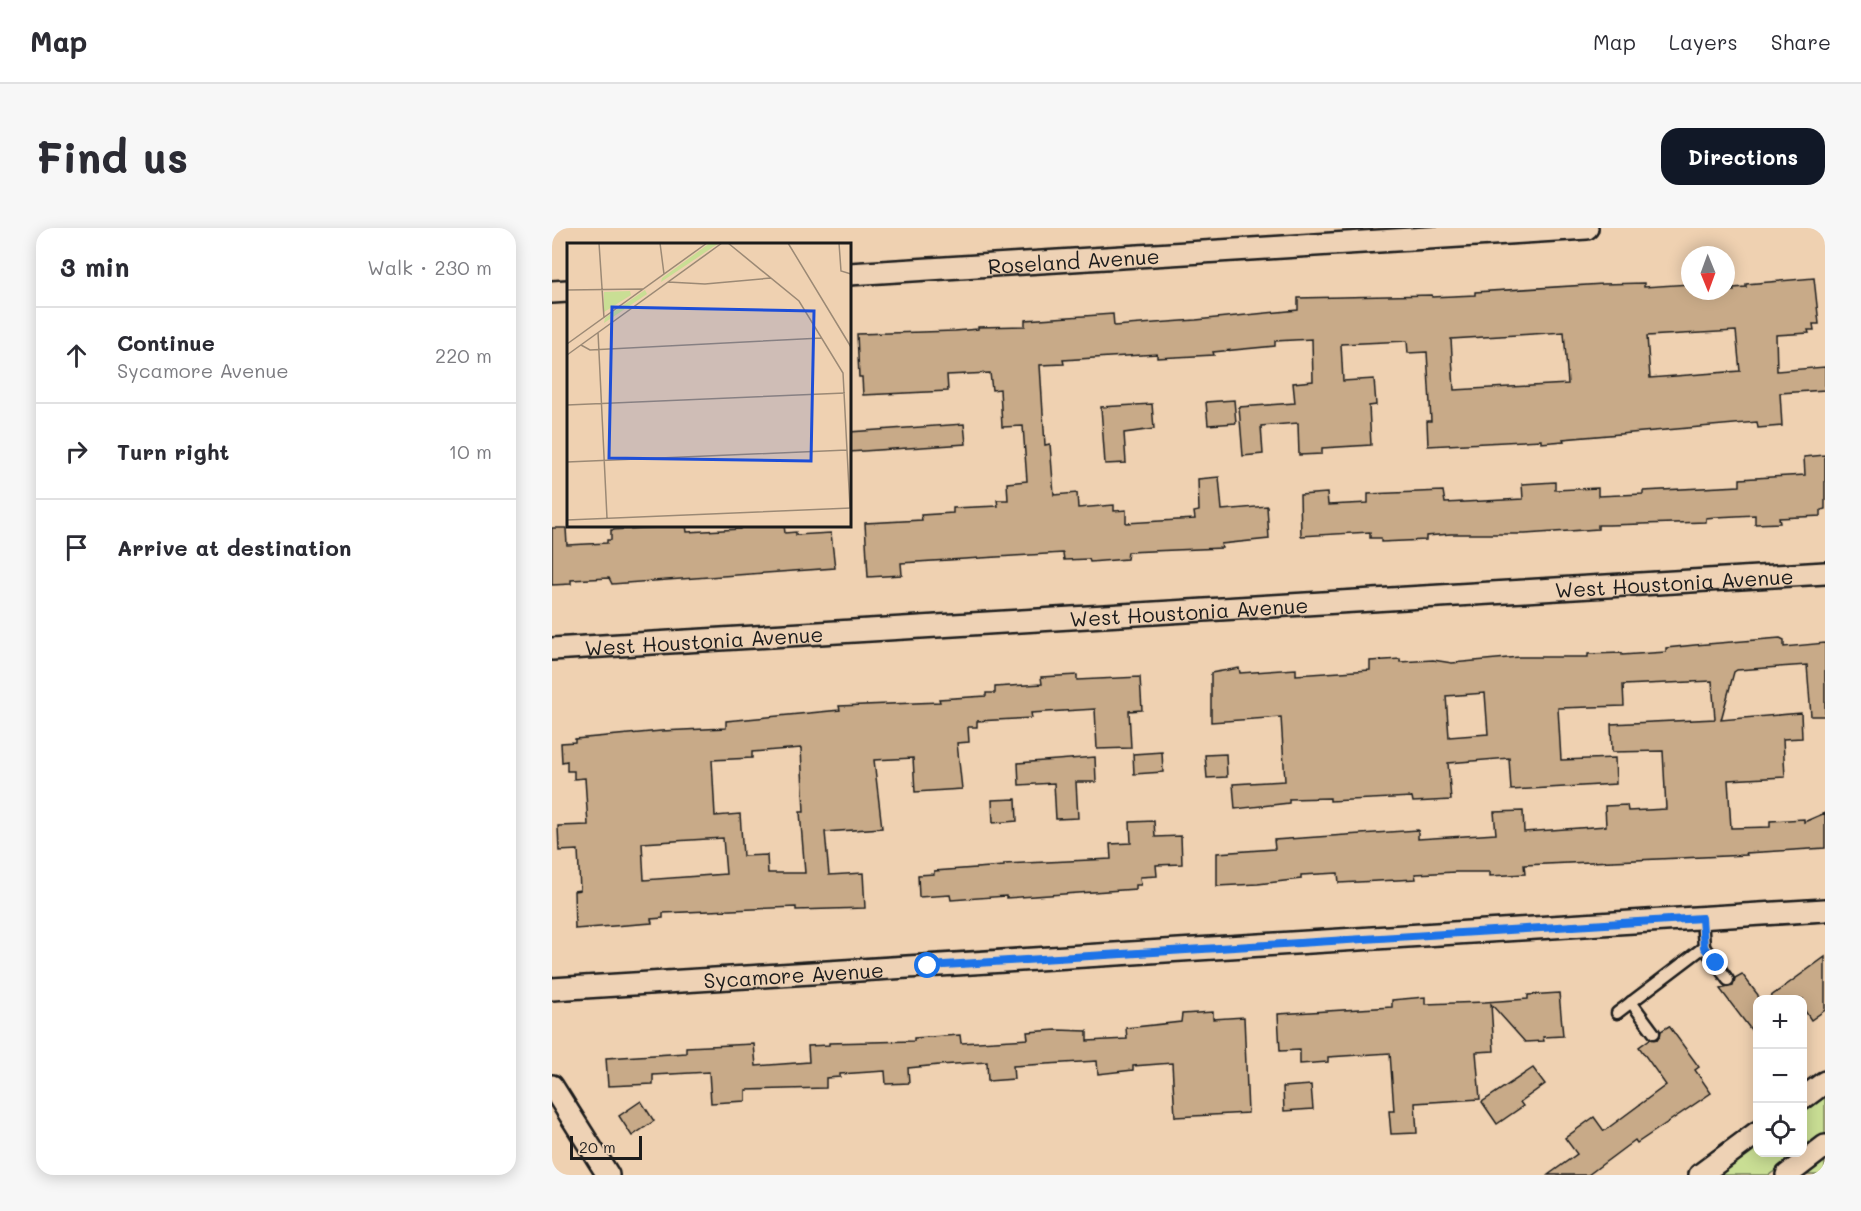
<!DOCTYPE html>
<html lang="en">
<head>
<meta charset="utf-8">
<style>
  body { margin:0; font-family:Mali,sans-serif; background:#f7f7f7; color:#2b2b33 }
  .controls { position:absolute; right:18px; bottom:18px; display:grid; overflow:hidden; border-radius:12px; box-shadow:0 3px 15px #0003 }
  .controls button { width:54px; height:54px; display:grid; place-items:center; padding:0; border:0; border-bottom:2px solid #e1e1e2; background:#fff; color:#2b2b33; font:30px sans-serif }
  .compass { position:absolute; left:1129px; top:18px; width:54px; height:54px; border-radius:50%; background:#fff; box-shadow:0 3px 15px #0003; rotate:179deg }
  .scale { position:absolute; left:18px; bottom:15px; width:72px; box-sizing:border-box; padding-left:6px; border:3px solid #1c1c1c; border-top:0; font-size:16px; line-height:21px; white-space:nowrap; color:#1c1c1c; -webkit-text-stroke:4px #eed2b5; paint-order:stroke }
  .stop { position:absolute; width:18px; height:18px; margin:-14px; border:4px solid #1a73e8; border-radius:50%; background:#fff }
  .stop.end { background:#1a73e8; border-color:#fff; box-shadow:0 2px 6px #0008 }
  .list { margin:0; padding:0; list-style:none }
  h2 { display:flex; justify-content:space-between; align-items:center; height:78px; margin:0; padding:0 24px; font-size:26px }
  h2 small { font-size:20px; font-weight:400; color:#7c7c81 }
  .list li { display:grid; grid-template-columns:39px 1fr auto; gap:18px; align-items:center; box-sizing:border-box; height:96px; padding:0 24px; border-top:2px solid #e1e1e2 }
  .list b { display:block; font-size:22px; white-space:nowrap }
  .list p { margin:0; font-size:20px; white-space:nowrap; color:#7c7c81 }
  .list em { font-size:20px; font-style:normal; color:#7c7c81 }
  .icon { flex:none; width:33px; height:33px; fill:none; stroke:currentColor; stroke-width:2; stroke-linecap:round; stroke-linejoin:round }
  .map { position:relative; flex:none; width:1273px; height:947px; overflow:hidden; border-radius:18px }
  header { display:flex; align-items:center; gap:36px; box-sizing:border-box; height:84px; padding:0 30px; background:#fff; border-bottom:2px solid #e1e1e2 }
  header strong { font-size:28px }
  nav { display:flex; gap:33px; margin-inline-start:auto; font-size:21px }
  .intro { display:flex; align-items:center; justify-content:space-between; box-sizing:border-box; height:144px; padding:0 36px }
  h1 { margin:0; font-size:42px }
  .button { padding:15px 27px; border-radius:18px; background:#111827; color:#fff; font-size:21px; font-weight:700 }
  main { display:flex; gap:36px; padding:0 36px }
  aside { flex:1; background:#fff; border-radius:18px; box-shadow:0 3px 15px #0003 }
  .map>svg:first-child { display:block }
  .green { fill:#c9de94; stroke:#727d58; stroke-width:1.5 }
  .building { fill:#c8aa88; stroke:#1c1c1c; stroke-width:1.5; fill-rule:evenodd }
  .lines { fill:none; stroke-linecap:round; stroke-linejoin:round }
  .lane-casing { stroke:#1c1c1c; stroke-width:15 }
  .street-casing { stroke:#1c1c1c; stroke-width:26 }
  .lane { stroke:#eed2b5; stroke-width:10 }
  .street { stroke:#eed2b5; stroke-width:21 }
  .route { stroke:#1a73e8; stroke-width:8 }
  .labels { text-anchor:middle; dominant-baseline:central; stroke-width:5; stroke-linejoin:round; paint-order:stroke }
  .street-label { font-size:21px; fill:#1c1c1c; stroke:#eed2b5 }
  .inset-road { fill:none; stroke:#9b8975; stroke-width:1.5 }
  .view { fill:#1d4ed8; fill-opacity:0.15; stroke:#1d4ed8; stroke-width:3 }
  .inset-edge { fill:none; stroke:#1c1c1c; stroke-width:3 }
</style>
</head>
<body>
<header>
<strong>Map</strong>
<nav><a>Map</a><a>Layers</a><a>Share</a></nav>
</header>
<div class="intro"><h1>Find us</h1><a class="button">Directions</a></div>
<main>
<aside>
<h2>3 min<small>Walk · 230 m</small></h2>
<ul class="list">
<li><svg class="icon" aria-label="ahead" viewBox="0 0 24 24"><path d="M12 20V5M6 11l6-6 6 6"/></svg><div><b>Continue</b><p>Sycamore Avenue</p></div><em>220 m</em></li>
<li><svg class="icon" aria-label="right" viewBox="0 0 24 24"><path d="M7 20v-9h11M14 6l5 5-5 5"/></svg><div><b>Turn right</b></div><em>10 m</em></li>
<li><svg class="icon" aria-label="arrive" viewBox="0 0 24 24"><path d="M6 21V4h12l-3 4 3 4H6"/></svg><div><b>Arrive at destination</b></div></li>
</ul>
</aside>
<div class="map">
<svg width="1273" height="947" viewBox="0 0 1273 947">
  <rect width="100%" height="100%" fill="#efd1b1"/>
  <filter id="ink" filterUnits="userSpaceOnUse"><feTurbulence type="fractalNoise" baseFrequency=".0167" numOctaves="2"/><feDisplacementMap in="SourceGraphic" scale="12" xChannelSelector="R" yChannelSelector="G"/><feConvolveMatrix kernelMatrix="1 2 1 2 8 2 1 2 1" color-interpolation-filters="sRGB"/></filter>
  <g filter="url(#ink)">
    <g class="green">
      <path d="M1273,869V906L1251,922L1250,886Z"/>
      <path d="M1205,919L1206,924L1247,925L1217,947H1167Z"/>
      <path d="M1273,932V947H1254Z"/>
    </g>
    <g class="building">
      <path d="M1262,50L1267,96H1261L1262,102H1256L1257,105L1224,107L1225,143L1273,139V162L1228,165L1230,198L1206,200L1205,194L1011,211L1012,213L989,215V212L876,218L875,193H879L875,124L856,125L855,113L789,116L791,153L822,151L824,177L817,178L819,217L770,220V226L747,227L746,195L709,198L711,226L691,228L687,179L743,175L741,155L761,153L760,111L723,113V118L661,124L662,127L605,130V126L511,132L512,136L488,137L493,217L498,216L502,267L525,265L526,280L562,277V283L574,282V295L643,291L642,284L647,283L646,251L667,249L670,282L715,278L717,311L669,316L670,320L576,324L575,331L538,334L537,331L512,332L511,325L349,335L350,347L316,349L313,295L370,292L369,287L401,285V280L446,278L445,272H456L455,255L475,253L471,198L450,199L448,161L440,162L438,145L395,147L396,163L311,167L310,149H307L305,106L403,103L426,101V99L473,98V92L561,86L562,98L644,92L746,82V70L880,67V69L923,67V64L1051,56L1092,55V59L1138,56V63H1182L1181,60L1194,59V56ZM1184,103L1188,143L1098,150L1095,108ZM1012,104L1016,156L902,162L899,111Z"/>
      <path d="M682,172L684,195L656,197L654,174Z"/>
      <path d="M600,176L602,201L572,205L574,235L553,236L549,179Z"/>
      <path d="M412,196L414,216L297,224V204Z"/>
      <path d="M1273,227V281L1269,282V288L1227,290L1228,295L1203,296V287L1164,289L1154,290V294L1057,297H1046V301L973,306H899L874,308V312L829,314V310H818V304L749,308L748,267L775,265L776,277L816,275V266L891,263L893,275L971,271L970,256L1003,254V262L1046,260V268L1091,266V263L1188,258V251L1253,247L1252,229Z"/>
      <path d="M105,297H134L135,304L188,301V297H232L233,305L244,304V307L279,305L283,340L60,356L57,350L19,352V356L0,357V300H14L15,317L55,315V312H59V302L106,299Z"/>
      <path d="M1228,410L1232,412V419L1273,415V488H1259L1255,437L1185,442L1182,444L1169,492L1249,485L1250,510L1231,511L1233,549L1176,552L1179,600L1218,599V593L1252,591V594L1273,585V620L1194,625L1195,627L972,637L973,646L938,648V644H904L863,646L864,651L787,655L786,645L749,647V651L706,656L665,658V625L723,621L722,612L866,602V611L944,606L942,584L971,583L972,604L1054,598L1053,578L1075,577L1076,583L1114,581L1111,523L1060,524L1059,496L1163,491L1160,453L1071,457L1072,478L1006,480L1009,532L1063,530L1064,556L959,562L957,530L896,535L899,572L861,574L860,569L778,573V570L737,571V575L683,581L681,556L733,553L729,489L659,494V445L687,440L688,445L744,441V447L818,442V433L848,431V434L881,432L900,435L967,429H1036V426L1070,425V427L1114,424V420L1143,417ZM933,465L936,506L897,509L894,468Z"/>
      <path d="M525,447V452L588,449L590,482L577,483L579,520L545,521L543,481L479,485L480,490L425,493V499H416L417,514L405,515L410,561L363,564L361,530L322,532L330,600L273,604L277,647L311,645L313,680L244,682V679L111,685V690L99,691L100,695L23,701L22,663L28,662L26,622L7,623L6,598L36,597L33,550L22,551V543H15V533L10,534L9,515L23,514V511L109,503L174,500V493L288,482L287,478L388,474L387,471L434,468V465H443V459L490,456L489,449ZM249,520L252,584H248L253,645H216L215,627L191,628L188,586L163,588L160,532L200,530V524ZM171,610L174,646L92,652L90,615Z"/>
      <path d="M610,524L611,544L582,546L581,526Z"/>
      <path d="M674,526L675,549L655,550L653,527Z"/>
      <path d="M543,529L544,554H524L526,590L504,591L502,555L467,557L466,535Z"/>
      <path d="M464,571L465,593L441,595L440,572Z"/>
      <path d="M602,593L603,609L629,608L630,636L604,637L605,648L588,649L589,657H584V661L454,670V668L399,672L398,667L367,669L366,647L382,646V643L452,638V636L559,631L558,616L579,615L578,594Z"/>
      <path d="M1273,729V782L1259,792L1251,780V771H1215Z"/>
      <path d="M1190,746L1206,767V811L1168,761L1181,758L1183,750Z"/>
      <path d="M1007,765L1011,808L991,809L992,813L973,814L939,776L942,823L924,824L928,871L863,875L865,905L839,906L837,883H842L838,825L776,829V834L748,836V822L728,823L726,786L840,779V772L873,769V776L933,774L976,771V767Z"/>
      <path d="M661,784V791L692,789L696,885L623,889L620,835L581,838V842L546,846L545,833L461,838L462,851L436,853L435,834L387,837L356,840L357,855L334,856L333,843L288,846V849L274,850V860L194,862V873L159,875L157,844L101,847V856L56,858L54,830L134,825V819L202,816L204,838L257,834L256,818L277,817V815L362,813V810L408,807L409,815L476,811L475,804L505,802L535,803V813L575,811L574,800L629,794L630,786Z"/>
      <path d="M1117,798L1147,839L1143,842L1159,865L1085,915L1083,912L1036,947H996L1025,926L1013,910L1042,889L1052,903L1114,857L1087,819L1098,811H1106L1109,803Z"/>
      <path d="M981,840L993,856L968,874L971,878L945,896L930,874Z"/>
      <path d="M759,857L761,881L732,883L731,859Z"/>
      <path d="M89,873L102,893L80,908L67,888Z"/>
    </g>
    <g class="lines">
      <defs>
        <g id="lane">
          <path d="M1152,719L1176,752"/>
          <path d="M1079,774L1102,805"/>
          <path d="M1065,785L1152,719L1150,690"/>
        </g>
        <g id="street">
          <path id="s1" d="M297,46L1035,0"/>
          <path d="M0,64L16,63"/>
          <path id="s2" d="M0,421L1273,345"/>
          <path id="s3" d="M0,761L1273,682"/>
          <path d="M0,858L56,947"/>
          <path d="M1250,871L1273,854"/>
          <path d="M1148,947L1206,904"/>
          <path d="M1235,947L1273,918"/>
        </g>
      </defs>
      <use href="#lane" class="lane-casing"/>
      <use href="#street" class="street-casing"/>
      <use href="#lane" class="lane"/>
      <use href="#street" class="street"/>
    </g>
  </g>
  <g class="lines" filter="url(#ink)">
    <path class="route" d="M376,738L1150,690L1152,719L1164,735"/>
  </g>
  <g class="labels">
    <g class="street-label">
      <text stroke="none"><textPath href="#s1" startOffset="225">Roseland Avenue</textPath></text>
      <text stroke="none"><textPath href="#s2" startOffset="1124">West Houstonia Avenue</textPath></text>
      <text stroke="none"><textPath href="#s2" startOffset="638">West Houstonia Avenue</textPath></text>
      <text stroke="none"><textPath href="#s2" startOffset="152">West Houstonia Avenue</textPath></text>
      <text stroke="none"><textPath href="#s3" startOffset="242">Sycamore Avenue</textPath></text>
    </g>
  </g>
  <g transform="translate(15 15)">
    <rect width="284" height="284" fill="#efd1b1"/>
    <path d="M143,0H152L94,39L95,35ZM78,47L80,51L37,80L38,75ZM63,48L64,52L37,69V49Z" fill="#c9de94"/>
    <path class="inset-road" d="M32,0L37,75M93,0L97,31M161,0L232,58L276,130L283,265M221,0L284,104M272,0L274,28L284,31M101,39L138,41L204,35M0,47L76,46M31,89L40,275M0,101L140,0M14,102L23,107L255,95M0,112L155,0M0,162L278,150M0,219L280,207M0,277L284,265"/>
    <path class="view" d="M45,64L247,68L244,218L42,215Z"/>
    <rect width="284" height="284" class="inset-edge"/>
  </g>
</svg>
<div class="controls">
<button>+</button>
<button>−</button>
<button><svg class="icon" aria-label="locate" viewBox="0 0 24 24"><circle cx="12" cy="12" r="6"/><path d="M12 2v4M12 18v4M2 12h4M18 12h4"/></svg></button>
</div>
<svg class="compass" viewBox="-18 -18 36 36"><path d="M0-13l5 13h-10z" fill="#e53935"/><path d="M0 13l5-13h-10z" fill="#7c7c81"/></svg>
<div class="scale">20 m</div>
<div class="stop" style="left:376px;top:738px"></div>
<div class="stop end" style="left:1164px;top:735px"></div>
</div>
</main>
</body>
</html>
